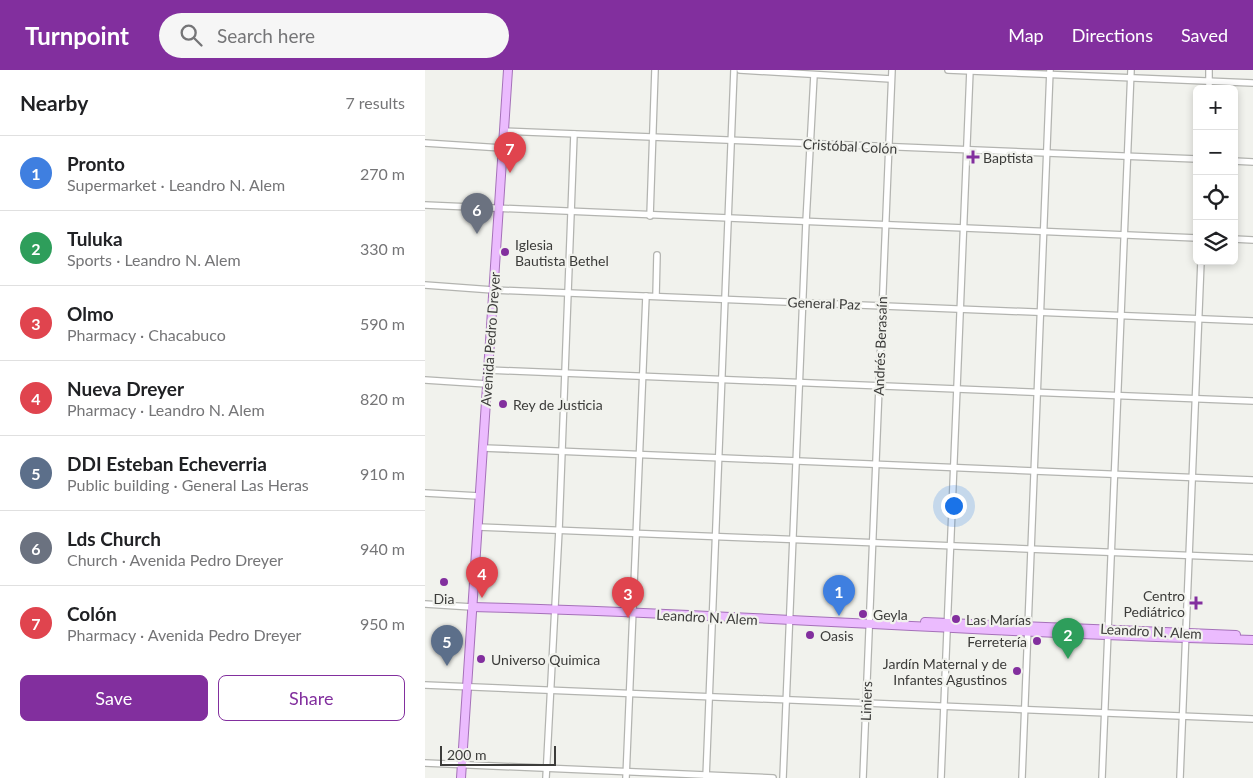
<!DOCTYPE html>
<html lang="en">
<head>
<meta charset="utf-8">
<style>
  body { margin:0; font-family:Lato,sans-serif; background:#f6f6f6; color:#202124 }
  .controls { position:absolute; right:15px; top:15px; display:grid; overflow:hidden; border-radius:8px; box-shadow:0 2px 8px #0003 }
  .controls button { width:45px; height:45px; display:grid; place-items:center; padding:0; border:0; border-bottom:1px solid #e0e0e0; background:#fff; color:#202124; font:25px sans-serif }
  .scale { position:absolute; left:15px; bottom:12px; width:116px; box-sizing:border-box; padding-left:5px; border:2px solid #3c3c3a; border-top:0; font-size:14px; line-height:18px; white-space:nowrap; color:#3c3c3a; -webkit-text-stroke:4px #f1f2ed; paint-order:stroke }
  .you { position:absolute; left:528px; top:435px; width:18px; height:18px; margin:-12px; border:4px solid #fff; border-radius:50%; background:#1a73e8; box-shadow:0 0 0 8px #1a73e833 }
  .badge { display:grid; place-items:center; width:32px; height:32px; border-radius:50%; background:#822f9e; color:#fff; font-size:16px; font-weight:700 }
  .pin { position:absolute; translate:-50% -41px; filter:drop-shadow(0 1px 2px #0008) }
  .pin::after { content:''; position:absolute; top:26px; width:18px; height:15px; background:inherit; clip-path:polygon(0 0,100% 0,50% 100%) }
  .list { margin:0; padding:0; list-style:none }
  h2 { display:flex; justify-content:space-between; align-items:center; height:65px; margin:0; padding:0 20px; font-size:21px }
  h2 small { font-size:16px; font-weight:400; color:#757577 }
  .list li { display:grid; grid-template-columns:32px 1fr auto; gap:15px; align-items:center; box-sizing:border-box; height:75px; padding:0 20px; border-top:1px solid #e0e0e0 }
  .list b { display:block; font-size:19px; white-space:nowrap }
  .list p { margin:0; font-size:16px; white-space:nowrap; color:#757577 }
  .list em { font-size:16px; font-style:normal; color:#757577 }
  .actions { display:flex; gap:10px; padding:15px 20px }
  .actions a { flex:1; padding:11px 0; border:1px solid #822f9e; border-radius:8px; text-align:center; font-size:18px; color:#822f9e }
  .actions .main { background:#822f9e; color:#fff }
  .icon { flex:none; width:28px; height:28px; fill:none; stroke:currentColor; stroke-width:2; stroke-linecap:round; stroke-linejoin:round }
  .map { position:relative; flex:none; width:828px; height:708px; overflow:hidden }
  header { display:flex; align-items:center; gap:30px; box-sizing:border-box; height:70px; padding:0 25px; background:#822f9e; color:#fff }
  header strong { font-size:24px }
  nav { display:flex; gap:28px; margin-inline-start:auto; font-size:18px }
  .search { width:350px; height:45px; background:#f6f6f6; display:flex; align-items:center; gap:12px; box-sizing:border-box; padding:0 18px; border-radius:28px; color:#757577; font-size:19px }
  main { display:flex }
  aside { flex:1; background:#fff }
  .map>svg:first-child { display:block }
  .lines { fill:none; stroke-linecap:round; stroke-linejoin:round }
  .minor-casing { stroke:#b3b4b0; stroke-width:8 }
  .major-casing { stroke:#a571b9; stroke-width:10 }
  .minor { stroke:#fff; stroke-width:5.5 }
  .major { stroke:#ebbbfe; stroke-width:8 }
  .poi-dot { fill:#822f9e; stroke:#f1f2ed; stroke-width:2 }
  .labels { text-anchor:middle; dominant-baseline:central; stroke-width:4.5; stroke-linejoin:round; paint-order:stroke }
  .street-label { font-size:14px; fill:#3c3c3a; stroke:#f1f2ed }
  .poi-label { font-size:14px; fill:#3c3c3a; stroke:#f1f2ed; text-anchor:start }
</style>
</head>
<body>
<header>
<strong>Turnpoint</strong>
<div class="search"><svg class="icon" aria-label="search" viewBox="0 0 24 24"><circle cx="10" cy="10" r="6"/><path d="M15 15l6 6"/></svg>Search here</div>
<nav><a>Map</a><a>Directions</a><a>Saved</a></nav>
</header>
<main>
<aside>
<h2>Nearby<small>7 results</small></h2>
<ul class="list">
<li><span class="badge" style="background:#3f7fe0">1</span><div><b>Pronto</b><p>Supermarket · Leandro N. Alem</p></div><em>270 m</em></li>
<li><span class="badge" style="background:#2e9e5b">2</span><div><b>Tuluka</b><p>Sports · Leandro N. Alem</p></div><em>330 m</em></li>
<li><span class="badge" style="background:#e0444e">3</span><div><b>Olmo</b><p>Pharmacy · Chacabuco</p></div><em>590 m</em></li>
<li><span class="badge" style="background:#e0444e">4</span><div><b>Nueva Dreyer</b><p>Pharmacy · Leandro N. Alem</p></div><em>820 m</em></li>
<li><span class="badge" style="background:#5c6f8a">5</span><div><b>DDI Esteban Echeverria</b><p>Public building · General Las Heras</p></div><em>910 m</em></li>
<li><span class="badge" style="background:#6b7280">6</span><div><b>Lds Church</b><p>Church · Avenida Pedro Dreyer</p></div><em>940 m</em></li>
<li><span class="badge" style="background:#e0444e">7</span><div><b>Colón</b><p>Pharmacy · Avenida Pedro Dreyer</p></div><em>950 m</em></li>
</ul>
<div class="actions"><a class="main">Save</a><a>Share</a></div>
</aside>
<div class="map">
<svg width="828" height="708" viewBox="0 0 828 708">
  <rect width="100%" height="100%" fill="#f1f2ed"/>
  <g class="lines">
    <defs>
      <g id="minor">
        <path d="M315,0L466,9"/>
        <path d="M523,0L828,13"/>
        <path d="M784,19V0"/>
        <path d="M78,61L772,89"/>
        <path d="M0,73L77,78"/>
        <path d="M809,91L828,92"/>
        <path d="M0,135L772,168"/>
        <path d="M225,146L230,0"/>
        <path d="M809,169L828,170"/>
        <path d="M0,215L68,220L828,251"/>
        <path d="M231,226L232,185"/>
        <path d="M63,300L828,331"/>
        <path d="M0,310L62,314"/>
        <path d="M58,378L828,410"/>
        <path d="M0,423L54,426"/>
        <path d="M53,457L828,488"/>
        <path d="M0,534L47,537"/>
        <path d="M0,615L828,649"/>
        <path d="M0,693L348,708"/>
        <path d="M121,708L134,460L149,64"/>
        <path d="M201,708L221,226"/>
        <path d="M281,708L309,0"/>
        <path d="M358,708L381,152L389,5"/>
        <path d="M438,708L467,0"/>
        <path d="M516,708L545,0"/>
        <path d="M597,708L625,0"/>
        <path d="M677,708L706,0"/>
        <path d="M755,708L776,191"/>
      </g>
      <g id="major">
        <path d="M47,537C308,543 567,564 828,570"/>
        <path d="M500,552L811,565"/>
        <path d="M36,708L83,0"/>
      </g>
    </defs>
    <use href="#minor" class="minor-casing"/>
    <use href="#major" class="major-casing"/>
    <use href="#minor" class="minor"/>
    <use href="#major" class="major"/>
  </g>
  <g class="poi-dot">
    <path d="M545.5 79.5h5v5h5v5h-5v5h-5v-5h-5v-5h5z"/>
    <circle cx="80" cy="182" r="5"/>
    <circle cx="78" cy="334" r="5"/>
    <circle cx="19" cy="512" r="5"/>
    <path d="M768.5 525.5h5v5h5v5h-5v5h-5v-5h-5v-5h5z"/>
    <circle cx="438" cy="544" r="5"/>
    <circle cx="531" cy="549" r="5"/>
    <circle cx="385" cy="565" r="5"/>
    <circle cx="612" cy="571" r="5"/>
    <circle cx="56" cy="589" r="5"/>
    <circle cx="592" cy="601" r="5"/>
  </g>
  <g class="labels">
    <g class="street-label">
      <text transform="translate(425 76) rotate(3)">Cristóbal Colón</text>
      <text transform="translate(399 233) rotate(2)">General Paz</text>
      <text transform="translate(65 269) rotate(-86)">Avenida Pedro Dreyer</text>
      <text transform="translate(455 276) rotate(-88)">Andrés Berasaín</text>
      <text transform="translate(282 547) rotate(3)">Leandro N. Alem</text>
      <text transform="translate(726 561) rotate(3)">Leandro N. Alem</text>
      <text transform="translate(441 631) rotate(-88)">Liniers</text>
    </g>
    <g class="poi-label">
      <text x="558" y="87">Baptista</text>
      <text x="90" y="174">Iglesia<tspan x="90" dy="16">Bautista Bethel</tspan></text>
      <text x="88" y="334">Rey de Justicia</text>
      <text x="760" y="525" text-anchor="end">Centro<tspan x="760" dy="16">Pediátrico</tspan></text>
      <text x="19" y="528" text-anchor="middle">Dia</text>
      <text x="448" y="544">Geyla</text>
      <text x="541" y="549">Las Marías</text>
      <text x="395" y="565">Oasis</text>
      <text x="602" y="571" text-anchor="end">Ferretería</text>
      <text x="66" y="589">Universo Quimica</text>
      <text x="582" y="593" text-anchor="end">Jardín Maternal y de<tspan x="582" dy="16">Infantes Agustinos</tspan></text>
    </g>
  </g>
</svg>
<div class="controls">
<button>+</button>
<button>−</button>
<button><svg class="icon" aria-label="locate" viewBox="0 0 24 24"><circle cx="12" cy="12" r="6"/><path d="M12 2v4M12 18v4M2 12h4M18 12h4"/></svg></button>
<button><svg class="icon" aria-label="layers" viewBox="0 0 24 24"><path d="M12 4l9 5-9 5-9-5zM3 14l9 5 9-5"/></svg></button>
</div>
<div class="scale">200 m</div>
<div class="you"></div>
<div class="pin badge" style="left:414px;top:546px;background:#3f7fe0">1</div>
<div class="pin badge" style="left:643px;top:589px;background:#2e9e5b">2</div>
<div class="pin badge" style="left:203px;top:548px;background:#e0444e">3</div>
<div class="pin badge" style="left:57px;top:528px;background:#e0444e">4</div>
<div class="pin badge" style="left:22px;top:596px;background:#5c6f8a">5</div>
<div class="pin badge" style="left:52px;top:164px;background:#6b7280">6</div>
<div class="pin badge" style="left:85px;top:103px;background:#e0444e">7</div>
</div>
</main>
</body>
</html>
